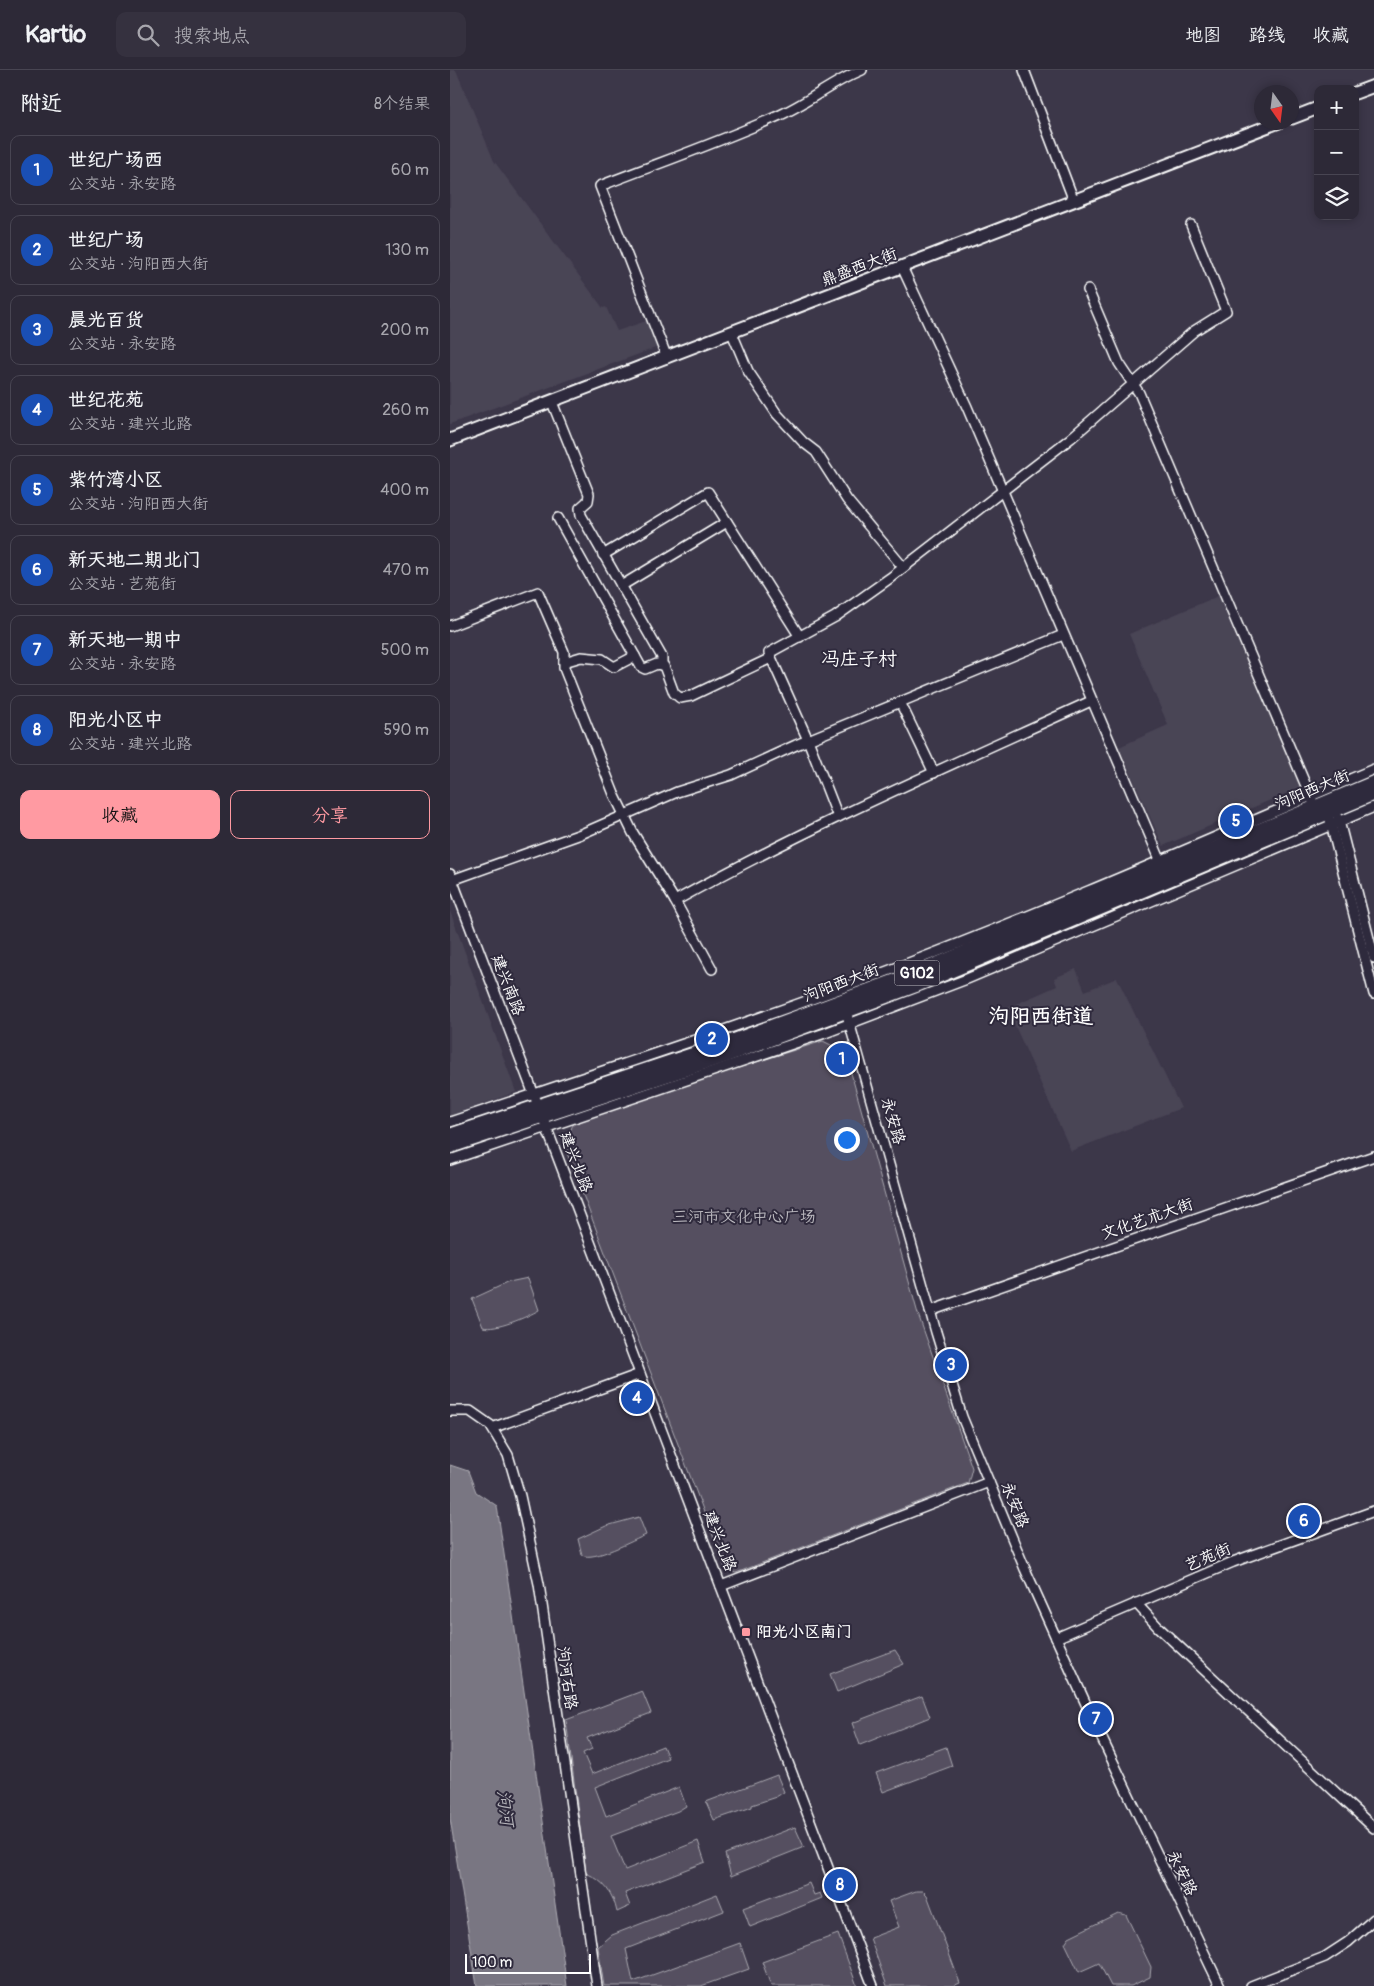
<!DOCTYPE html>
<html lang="zh">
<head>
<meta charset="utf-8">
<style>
  body { margin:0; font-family:Pangolin,"LXGW WenKai TC",sans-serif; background:#35313f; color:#f1f3f6 }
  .controls { position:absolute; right:15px; top:15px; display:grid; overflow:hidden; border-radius:10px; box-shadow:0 2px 8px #0003 }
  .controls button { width:45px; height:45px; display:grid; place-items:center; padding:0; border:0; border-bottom:1px solid #484552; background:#2d2937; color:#f1f3f6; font:25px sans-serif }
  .compass { position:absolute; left:804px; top:15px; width:45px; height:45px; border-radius:50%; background:#2d2937; box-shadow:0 2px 8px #0003; rotate:166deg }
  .scale { position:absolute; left:15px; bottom:12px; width:126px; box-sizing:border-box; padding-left:5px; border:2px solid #fff; border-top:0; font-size:14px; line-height:18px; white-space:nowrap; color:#fff; -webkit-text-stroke:4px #2f2a3d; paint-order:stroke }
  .you { position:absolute; left:396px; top:1069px; width:18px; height:18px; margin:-12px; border:4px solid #fff; border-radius:50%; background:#1a73e8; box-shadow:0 0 0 8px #1a73e833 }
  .badge { display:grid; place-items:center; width:32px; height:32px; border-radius:50%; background:#ff9aa2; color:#fff; font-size:16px; font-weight:700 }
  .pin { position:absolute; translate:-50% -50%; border:2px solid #fff; box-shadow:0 1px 5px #0006 }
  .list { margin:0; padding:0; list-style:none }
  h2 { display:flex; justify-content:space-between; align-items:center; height:65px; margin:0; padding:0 20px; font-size:21px }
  h2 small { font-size:16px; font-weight:400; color:#a7a6ad }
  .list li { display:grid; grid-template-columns:32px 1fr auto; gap:15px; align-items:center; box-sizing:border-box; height:70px; margin:0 10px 10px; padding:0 10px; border:1px solid #484552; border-radius:10px }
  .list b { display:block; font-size:19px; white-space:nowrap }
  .list p { margin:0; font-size:16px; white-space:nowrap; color:#a7a6ad }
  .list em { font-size:16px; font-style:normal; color:#a7a6ad }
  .actions { display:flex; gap:10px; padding:15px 20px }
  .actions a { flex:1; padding:11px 0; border:1px solid #ff9aa2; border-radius:10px; text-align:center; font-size:18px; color:#ff9aa2 }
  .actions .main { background:#ff9aa2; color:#111 }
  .icon { flex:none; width:28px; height:28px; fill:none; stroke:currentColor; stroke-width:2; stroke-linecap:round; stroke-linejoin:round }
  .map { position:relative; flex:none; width:924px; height:1916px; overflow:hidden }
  header { display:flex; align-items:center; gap:30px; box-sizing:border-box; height:70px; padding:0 25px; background:#2d2937; border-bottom:1px solid #484552 }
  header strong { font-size:24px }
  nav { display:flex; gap:28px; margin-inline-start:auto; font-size:18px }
  .search { width:350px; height:45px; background:#35313f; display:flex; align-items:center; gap:12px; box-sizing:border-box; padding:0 18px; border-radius:10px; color:#a7a6ad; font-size:19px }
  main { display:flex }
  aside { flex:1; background:#2d2937 }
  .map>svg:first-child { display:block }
  .built { fill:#494455 }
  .green { fill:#555060; stroke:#aaa8b0 }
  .water { fill:#797682; stroke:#afadb4 }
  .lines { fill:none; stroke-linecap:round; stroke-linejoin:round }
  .minor-casing { stroke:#fff; stroke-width:12 }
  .major-casing { stroke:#fff; stroke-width:15 }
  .highway-casing { stroke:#fff; stroke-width:18 }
  .minor { stroke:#2f2a3d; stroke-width:9 }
  .major { stroke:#2f2a3d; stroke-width:11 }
  .highway { stroke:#2f2a3d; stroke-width:14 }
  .poi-dot { fill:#ff9aa2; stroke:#2f2a3d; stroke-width:2 }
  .labels { text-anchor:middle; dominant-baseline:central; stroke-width:4; stroke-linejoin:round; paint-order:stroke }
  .shield { fill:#2f2a3d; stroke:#c1bfc5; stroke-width:1 }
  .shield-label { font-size:15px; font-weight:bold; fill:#fff }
  .street-label { font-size:16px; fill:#fff; stroke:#2f2a3d }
  .park-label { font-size:16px; fill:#bbb9bf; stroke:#2f2a3d }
  .poi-label { font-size:16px; font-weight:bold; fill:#fff; stroke:#2f2a3d; text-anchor:start }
  .water-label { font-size:18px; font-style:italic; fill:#b5b4ba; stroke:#2f2a3d }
  .quarter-label { font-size:19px; fill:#fff; stroke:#2f2a3d }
  .district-label { font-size:21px; font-weight:bold; fill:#fff; stroke:#2f2a3d }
</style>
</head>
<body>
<header>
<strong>Kartio</strong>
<div class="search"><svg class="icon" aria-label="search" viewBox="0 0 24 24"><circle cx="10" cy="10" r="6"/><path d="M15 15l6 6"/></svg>搜索地点</div>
<nav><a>地图</a><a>路线</a><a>收藏</a></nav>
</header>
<main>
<aside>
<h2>附近<small>8个结果</small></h2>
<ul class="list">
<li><span class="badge" style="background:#1a4fb4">1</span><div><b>世纪广场西</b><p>公交站 · 永安路</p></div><em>60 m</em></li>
<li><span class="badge" style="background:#1a4fb4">2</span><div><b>世纪广场</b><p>公交站 · 泃阳西大街</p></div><em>130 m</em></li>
<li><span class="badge" style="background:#1a4fb4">3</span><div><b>晨光百货</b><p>公交站 · 永安路</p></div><em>200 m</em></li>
<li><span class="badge" style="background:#1a4fb4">4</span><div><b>世纪花苑</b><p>公交站 · 建兴北路</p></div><em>260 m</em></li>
<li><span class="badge" style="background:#1a4fb4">5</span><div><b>紫竹湾小区</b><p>公交站 · 泃阳西大街</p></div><em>400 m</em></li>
<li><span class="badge" style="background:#1a4fb4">6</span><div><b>新天地二期北门</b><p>公交站 · 艺苑街</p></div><em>470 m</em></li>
<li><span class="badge" style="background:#1a4fb4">7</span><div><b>新天地一期中</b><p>公交站 · 永安路</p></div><em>500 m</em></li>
<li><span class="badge" style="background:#1a4fb4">8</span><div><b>阳光小区中</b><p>公交站 · 建兴北路</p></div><em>590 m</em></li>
</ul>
<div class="actions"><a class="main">收藏</a><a>分享</a></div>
</aside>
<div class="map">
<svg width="924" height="1916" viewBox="0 0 924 1916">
  <rect width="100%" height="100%" fill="#3c3749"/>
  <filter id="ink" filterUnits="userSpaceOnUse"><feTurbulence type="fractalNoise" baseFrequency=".02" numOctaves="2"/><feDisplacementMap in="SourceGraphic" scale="10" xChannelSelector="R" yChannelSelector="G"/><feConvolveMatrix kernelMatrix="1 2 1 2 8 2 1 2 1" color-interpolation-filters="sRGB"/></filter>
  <g filter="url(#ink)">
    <g class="built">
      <path d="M0,0H6L44,91L153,238L156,237L167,261L199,250L208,277L0,354Z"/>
      <path d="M768,526L851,717L713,776L669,677L718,655L679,564Z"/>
      <path d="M0,841L66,1022L0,1046Z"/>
      <path d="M626,899L635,921L667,908L731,1038L621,1081L557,938L607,916L604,908Z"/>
    </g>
    <g class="green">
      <path d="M373,971L393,981L398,992L468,1244L522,1398L518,1413L286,1503L276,1500L117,1083C117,1070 119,1059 127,1049Z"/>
      <path d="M78,1208L89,1240C77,1247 45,1261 33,1257L22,1229L59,1212Z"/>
      <path d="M189,1447L196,1465C184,1470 143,1492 132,1485L128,1469L156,1456Z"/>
      <path d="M445,1580L454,1594L387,1622L380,1604Z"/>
      <path d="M192,1621L201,1643L137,1668L142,1679L133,1683L142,1704L213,1676L218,1688L145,1717L156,1746L229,1717L236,1736L228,1741L161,1766L175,1800L248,1771L255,1792L175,1823L180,1836L167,1842C163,1823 154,1811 136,1803L116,1650Z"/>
      <path d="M472,1626L480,1647L410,1675L402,1653Z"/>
      <path d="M496,1677L502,1696L433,1722L426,1703Z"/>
      <path d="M327,1705L334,1722L326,1727L302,1735V1737L264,1750L256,1732Z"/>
      <path d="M345,1757L354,1777L281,1806L275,1784Z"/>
      <path d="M359,1813L364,1825L370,1823L372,1828L300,1857L293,1838Z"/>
      <path d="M466,1821H473L477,1825L510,1913L503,1916H437L420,1868L449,1857L439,1831Z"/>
      <path d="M267,1824L274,1841L176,1879L183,1912L290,1873L299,1899L251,1916H154L148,1877L162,1865Z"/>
      <path d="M668,1843L676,1845L701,1897L700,1907L681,1916H661L649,1893L629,1902L615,1873L619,1867Z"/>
      <path d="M388,1864L407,1916H321L312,1892Z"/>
    </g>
    <path class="water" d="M0,1395L18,1401L26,1422L47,1436L117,1916H27L0,1748Z"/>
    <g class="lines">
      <defs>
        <g id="minor">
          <path d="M574,0L624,131"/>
          <path d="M452,197L517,337L712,794"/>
          <path d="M638,220L669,293L689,323L862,730"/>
          <path d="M282,263L298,301L327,344L353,372L366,382L397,430L453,497"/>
          <path d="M217,288L150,116C209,93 270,72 328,46C358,33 382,12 412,0"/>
          <path d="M102,332L139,424L138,431L130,438L131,445L212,587V595"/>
          <path d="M108,448L191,597L195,599L207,594L214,596L224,623L230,628L241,626L321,588"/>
          <path d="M153,485L258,422L350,567"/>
          <path d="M171,516L277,452"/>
          <path d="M0,556L88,522L114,582V598L164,724L183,763L225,831L262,899"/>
          <path d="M114,592L131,587L152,589L164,597L185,586"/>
          <path d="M450,632L484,703"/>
          <path d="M388,747L358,670L319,583L385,547L440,508L621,368L744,261L776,241L741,155"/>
          <path d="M888,747L924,888"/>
          <path d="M880,750L924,924"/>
          <path d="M0,804L423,1916"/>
          <path d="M2,810L131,764L227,722L281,705L346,675L613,565"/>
          <path d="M225,831C359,756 501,695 641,631"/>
          <path d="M396,941L486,1262L512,1347L575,1499L645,1654L770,1916"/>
          <path d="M0,1052C152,1001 305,952 456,894C614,834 769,765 924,699"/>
          <path d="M0,1090L375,963L517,909L924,737"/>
          <path d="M480,1241L924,1086"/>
          <path d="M0,1341H20L40,1355L58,1385L70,1426L89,1514L147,1916"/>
          <path d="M42,1358L190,1304"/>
          <path d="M271,1516L539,1412"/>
          <path d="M686,1533L708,1557L924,1758"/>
          <path d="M606,1568L783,1492L924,1441"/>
          <path d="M801,1916L875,1887L898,1872L924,1849"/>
        </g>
        <g id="major">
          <path d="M905,23L924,16"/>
          <path d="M842,48L868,38"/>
          <path d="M0,370L829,52"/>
        </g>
        <g id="highway">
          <path d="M0,1066L273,975L462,905L924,713"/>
          <path d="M0,1076L276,985L466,915L924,723"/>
        </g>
      </defs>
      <use href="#minor" class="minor-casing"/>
      <use href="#major" class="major-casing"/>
      <use href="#highway" class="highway-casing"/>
      <use href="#minor" class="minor"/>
      <use href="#major" class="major"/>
      <use href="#highway" class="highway"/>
    </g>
  </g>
  <rect class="poi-dot" x="291" y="1557" width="10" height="10" rx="2.5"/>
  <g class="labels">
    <rect class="shield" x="444.5" y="890.5" width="45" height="25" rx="4"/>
    <g class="shield-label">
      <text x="467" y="903">G102</text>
    </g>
    <g class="street-label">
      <text transform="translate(409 197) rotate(-21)">鼎盛西大街</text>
      <text transform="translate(862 720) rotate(-23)">泃阳西大街</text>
      <text transform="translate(391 913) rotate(-21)">泃阳西大街</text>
      <text transform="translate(58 915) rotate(69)">建兴南路</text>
      <text transform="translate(443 1051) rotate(74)">永安路</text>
      <text transform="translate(126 1092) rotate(69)">建兴北路</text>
      <text transform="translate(697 1149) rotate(-19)">文化艺术大街</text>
      <text transform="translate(565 1435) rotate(68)">永安路</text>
      <text transform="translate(270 1471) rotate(69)">建兴北路</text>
      <text transform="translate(758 1487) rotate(-23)">艺苑街</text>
      <text transform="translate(117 1608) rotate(82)">泃河右路</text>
      <text transform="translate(732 1803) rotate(64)">永安路</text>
    </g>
    <g class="park-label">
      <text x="294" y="1147">三河市文化中心广场</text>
    </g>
    <g class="poi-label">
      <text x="306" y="1562">阳光小区南门</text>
    </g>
    <g class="water-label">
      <text transform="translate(55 1738) rotate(83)">泃河</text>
    </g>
    <g class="quarter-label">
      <text x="409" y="589">冯庄子村</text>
    </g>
    <g class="district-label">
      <text x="591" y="946">泃阳西街道</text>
    </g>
  </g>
</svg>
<div class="controls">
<button>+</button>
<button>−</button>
<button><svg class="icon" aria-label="layers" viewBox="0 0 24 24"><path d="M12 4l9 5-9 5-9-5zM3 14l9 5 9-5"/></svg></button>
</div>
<svg class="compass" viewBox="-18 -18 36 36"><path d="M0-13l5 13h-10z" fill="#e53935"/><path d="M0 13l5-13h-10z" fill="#a7a6ad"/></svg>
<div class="scale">100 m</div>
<div class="you"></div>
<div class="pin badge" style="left:392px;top:989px;background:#1a4fb4">1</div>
<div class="pin badge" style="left:262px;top:969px;background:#1a4fb4">2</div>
<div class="pin badge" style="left:501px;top:1295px;background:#1a4fb4">3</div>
<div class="pin badge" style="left:187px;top:1328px;background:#1a4fb4">4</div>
<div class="pin badge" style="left:786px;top:751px;background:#1a4fb4">5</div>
<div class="pin badge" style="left:854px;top:1451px;background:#1a4fb4">6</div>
<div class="pin badge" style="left:646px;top:1649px;background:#1a4fb4">7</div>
<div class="pin badge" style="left:390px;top:1815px;background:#1a4fb4">8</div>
</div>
</main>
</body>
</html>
